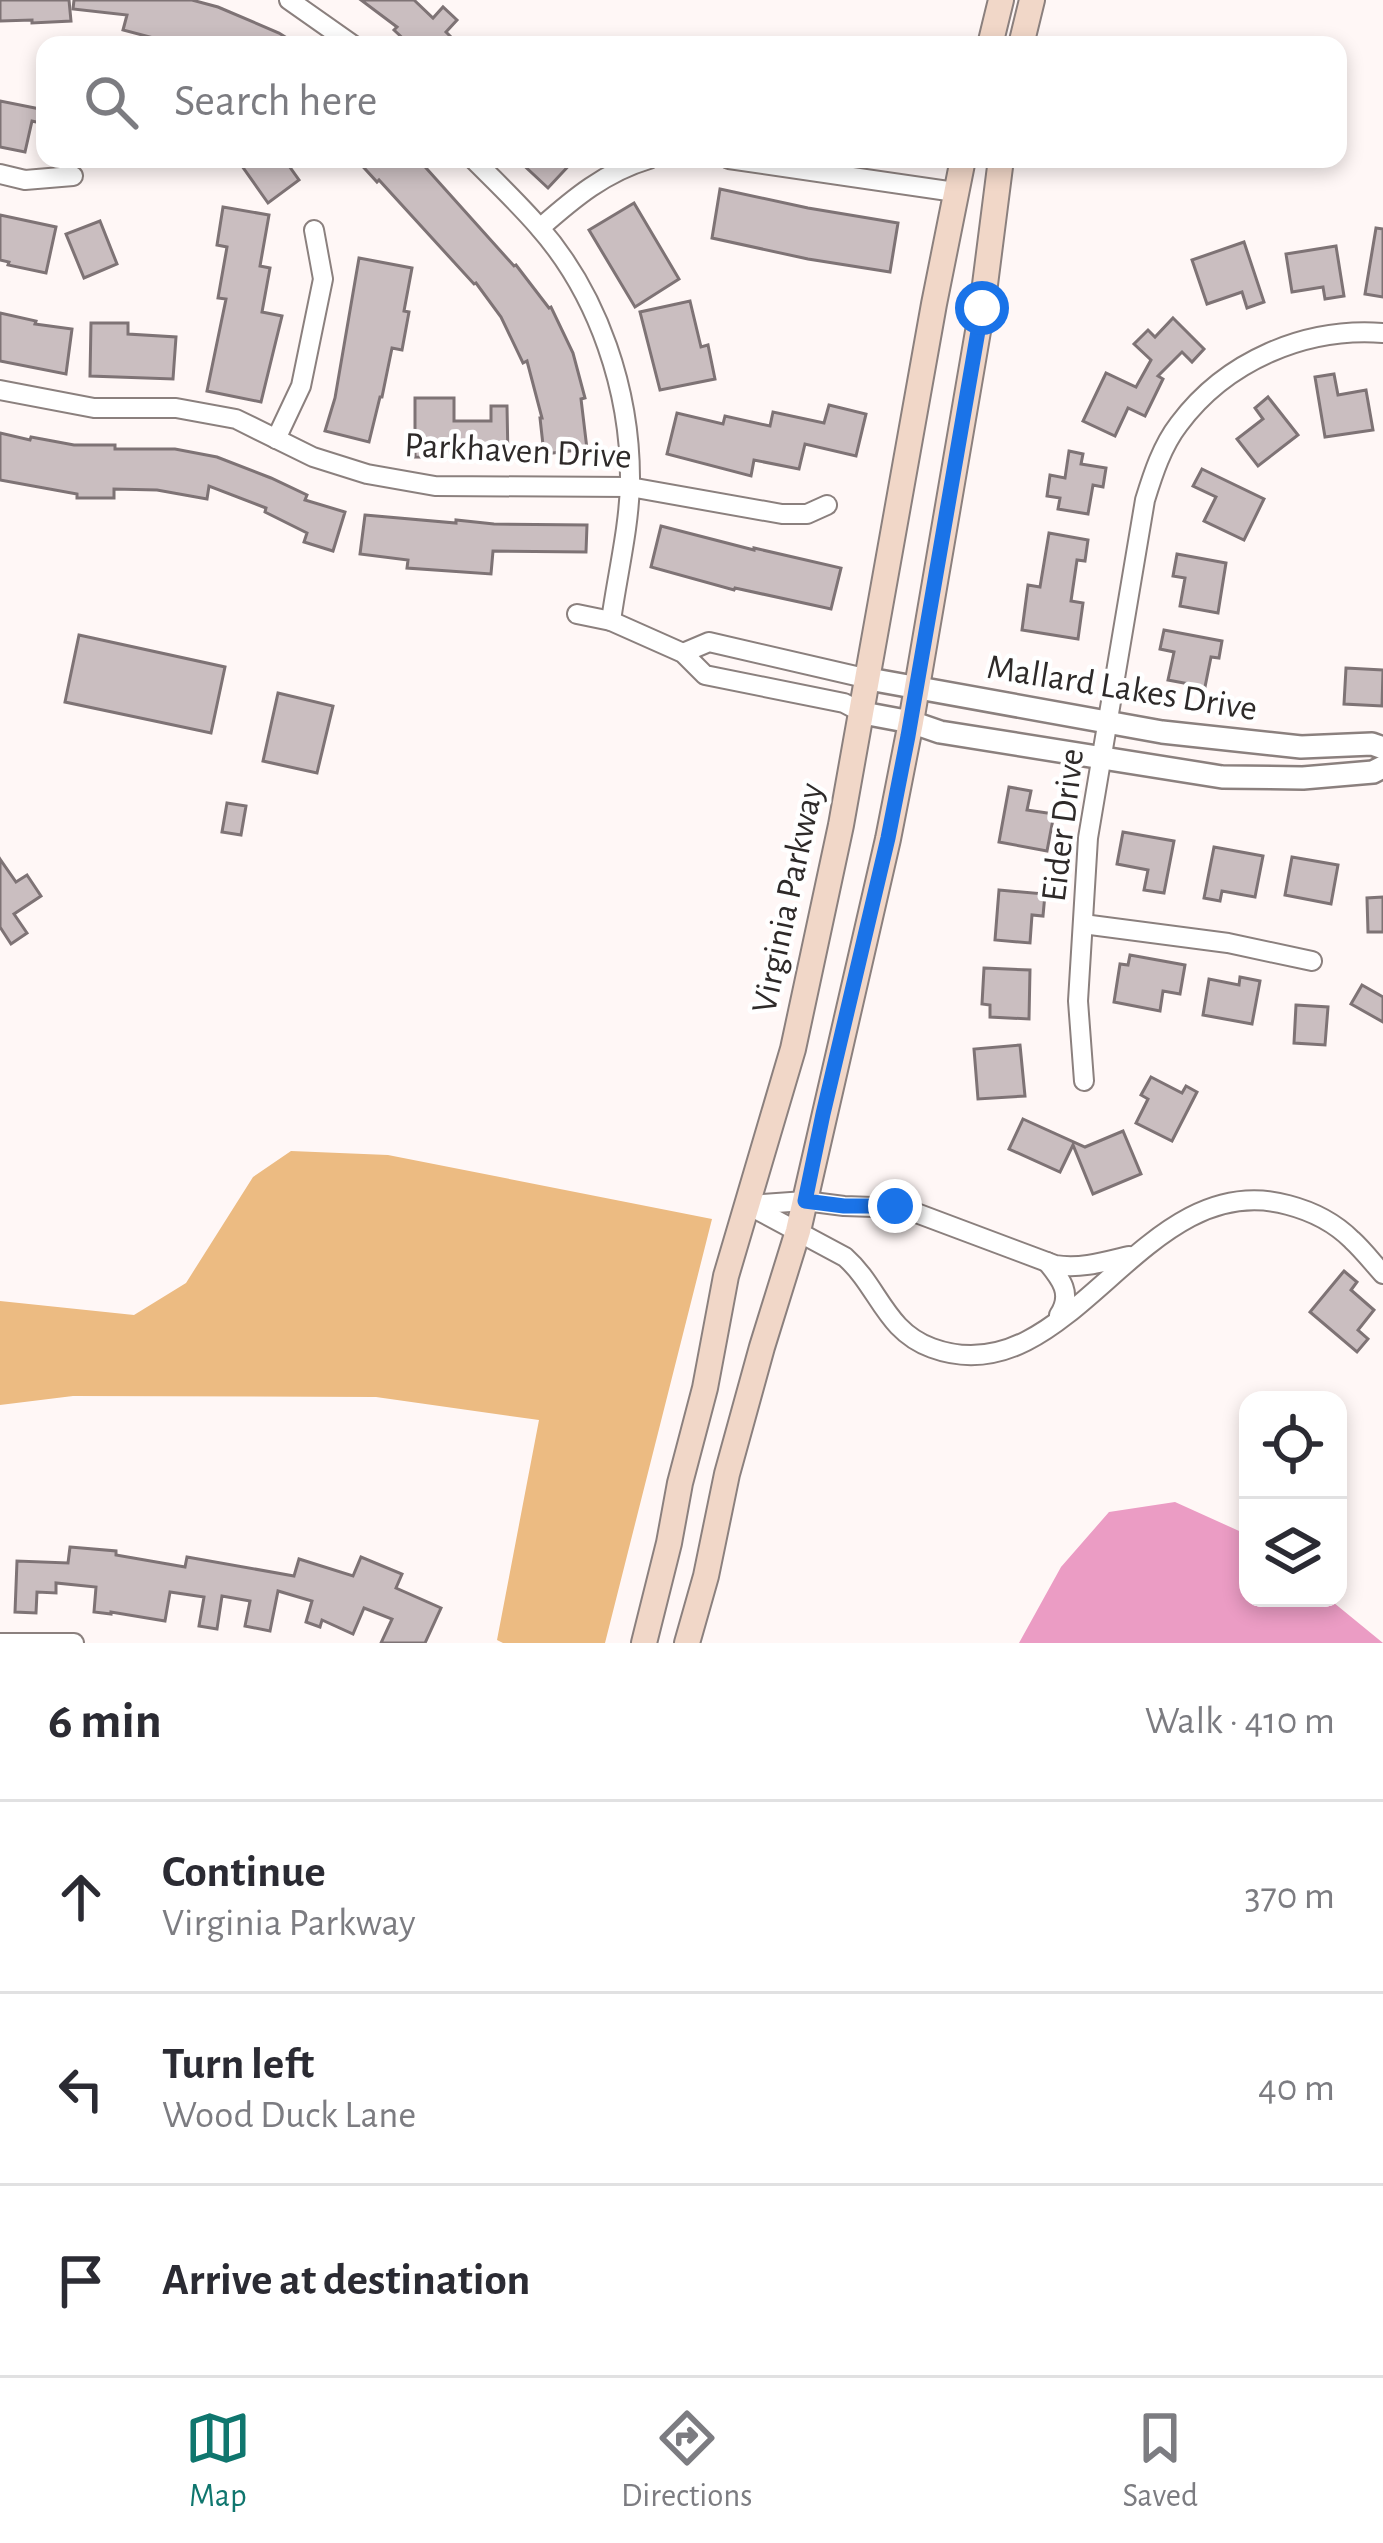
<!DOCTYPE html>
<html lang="en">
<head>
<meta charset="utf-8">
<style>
  body { margin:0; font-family:"Alegreya Sans",sans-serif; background:#f2f2f3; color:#2b2b33 }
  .controls { position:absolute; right:36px; bottom:36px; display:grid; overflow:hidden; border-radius:24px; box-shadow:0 6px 18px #0003 }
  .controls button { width:108px; height:108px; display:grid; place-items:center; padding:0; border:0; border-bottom:3px solid #e1e1e2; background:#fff; color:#2b2b33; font:60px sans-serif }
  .stop { position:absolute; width:36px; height:36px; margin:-27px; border:9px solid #1a73e8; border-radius:50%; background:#fff }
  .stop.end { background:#1a73e8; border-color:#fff; box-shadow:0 3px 12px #0008 }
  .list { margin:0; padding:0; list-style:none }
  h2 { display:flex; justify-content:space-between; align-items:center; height:156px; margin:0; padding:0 48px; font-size:51px }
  h2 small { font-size:39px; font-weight:400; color:#7c7c81 }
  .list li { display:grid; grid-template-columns:78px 1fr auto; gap:36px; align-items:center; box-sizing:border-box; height:192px; padding:0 48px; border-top:3px solid #e1e1e2 }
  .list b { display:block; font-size:45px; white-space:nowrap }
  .list p { margin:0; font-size:39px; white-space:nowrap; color:#7c7c81 }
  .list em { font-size:39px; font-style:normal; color:#7c7c81 }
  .icon { flex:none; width:66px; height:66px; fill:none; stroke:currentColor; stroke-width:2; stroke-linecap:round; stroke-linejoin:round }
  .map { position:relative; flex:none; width:1383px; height:1643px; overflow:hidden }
  .search { position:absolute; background:#fff; box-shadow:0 6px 18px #0003; left:36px; right:36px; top:36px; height:132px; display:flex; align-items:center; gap:30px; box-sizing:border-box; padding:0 42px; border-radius:24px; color:#7c7c81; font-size:45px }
  .sheet { height:732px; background:#fff }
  nav { display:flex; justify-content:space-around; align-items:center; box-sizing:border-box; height:168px; border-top:3px solid #e1e1e2; background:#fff; font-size:33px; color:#7c7c81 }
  nav a { display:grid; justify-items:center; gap:6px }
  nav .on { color:#0f766e }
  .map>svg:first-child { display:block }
  .green { fill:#ecbb82 }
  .water { fill:#eb9cc4 }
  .building { fill:#cabec0; stroke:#7e7375; stroke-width:3 }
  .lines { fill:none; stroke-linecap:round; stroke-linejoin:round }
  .minor-casing { stroke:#8b807e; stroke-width:22 }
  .tertiary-casing { stroke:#8b807e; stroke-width:26 }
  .secondary-casing { stroke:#8b807e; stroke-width:28 }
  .minor { stroke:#fff; stroke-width:18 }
  .tertiary { stroke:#fff; stroke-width:21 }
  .secondary { stroke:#f1d7c8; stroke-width:24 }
  .route { stroke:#1a73e8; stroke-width:15 }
  .labels { text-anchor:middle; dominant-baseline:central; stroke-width:9; stroke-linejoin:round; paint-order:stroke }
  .street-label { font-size:36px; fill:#2e2a29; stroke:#fff }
</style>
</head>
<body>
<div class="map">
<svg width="1383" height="1643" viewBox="0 0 1383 1643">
  <rect width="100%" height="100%" fill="#fff7f6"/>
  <path class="green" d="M291,1151L388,1155L712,1219L605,1643H503L497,1640L539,1420L376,1397L73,1396L0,1405V1301L134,1315L186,1283L253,1177Z"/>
  <path class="water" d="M1175,1502L1248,1535V1598H1328L1383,1643H1019L1061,1567L1109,1512Z"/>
  <g class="building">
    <path d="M0,0H69L71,21L32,23V20L0,21Z"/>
    <path d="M74,0H192L218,7L279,33L298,45H180L123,30L127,15L73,9Z"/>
    <path d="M361,0H414L433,18L443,7L457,20L446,32L459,45H410L394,30L397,27Z"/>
    <path d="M0,101L45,110V124L32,121L25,152L0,147Z"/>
    <path d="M237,159H284L299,180L268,203Z"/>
    <path d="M356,159H418L514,266L516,265L549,308L551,307L573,353L585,398L581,399L587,449L544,454L540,418H542L527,361L523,363L501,317L476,283L474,284L379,180L377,182Z"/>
    <path d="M517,159H575L548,188Z"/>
    <path d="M720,189L808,208L898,223L890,272L808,259L712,238Z"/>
    <path d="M634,203L679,279L635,307L589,230Z"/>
    <path d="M223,207L269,215L260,266L270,268L262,312L282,316L261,402L207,391L226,299L218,298L227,247L217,245Z"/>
    <path d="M0,215L56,227L46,273L8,265L9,262L0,260Z"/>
    <path d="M100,221L117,264L84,278L66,234Z"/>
    <path d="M1376,228L1383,229V297L1365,294Z"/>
    <path d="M1244,242L1264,302L1247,308L1242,292L1207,304L1192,260Z"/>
    <path d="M1336,246L1344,296L1325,299L1323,287L1292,292L1286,254Z"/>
    <path d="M359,258L412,268L404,311L409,312L402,350L392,348L382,397H380L369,442L325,431L335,398Z"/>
    <path d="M690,301L701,347L708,345L715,379L660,390L640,312Z"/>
    <path d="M0,313L36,321L35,324L72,329L66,374L0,361Z"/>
    <path d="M1173,318L1204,349L1192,362L1182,352L1158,376L1163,379L1145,416L1128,408L1115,436L1083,421L1106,373L1136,387L1151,360L1134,344L1148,330L1155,337Z"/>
    <path d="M91,323H128V334L176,337L173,379L90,376Z"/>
    <path d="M1334,374L1338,395L1366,390L1373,430L1325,437L1315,377Z"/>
    <path d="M1268,397L1298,435L1258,466L1237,439L1263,419L1255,408Z"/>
    <path d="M415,398H454V421H491V406H507L508,458L415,457Z"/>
    <path d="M829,405L866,414L856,456L805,444L799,469L754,460L751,476L667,454L677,413L723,424L725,416L770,426L773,412L824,423Z"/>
    <path d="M0,433L30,440L31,437L74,445H115V449H175L217,457L271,478L307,495L305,500L345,512L333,551L304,542L307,533L265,512L266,508L209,486L207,499L157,490L114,489V498H77V494L0,480Z"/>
    <path d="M1069,451L1083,454L1081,464L1106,468L1103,487L1093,485L1088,514L1058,509L1060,498L1047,496L1050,475L1065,478Z"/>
    <path d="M1202,469L1264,499L1244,540L1204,521L1216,497L1193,486Z"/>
    <path d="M365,515L456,523V520L494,524L587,525L586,552L493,551L491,574L407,568L408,560L360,554Z"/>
    <path d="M661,526L754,550V548L841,568L831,609L735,588L734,590L651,567Z"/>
    <path d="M1049,533L1088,540L1085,561L1077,560L1071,601L1083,603L1078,639L1022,630L1028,585L1040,587Z"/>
    <path d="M1177,554L1226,563L1218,613L1180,606L1185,578L1173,576Z"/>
    <path d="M1164,630L1222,641L1219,658L1211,657L1205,687L1168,680L1174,652L1160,649Z"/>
    <path d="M79,635L225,667L211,733L65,702Z"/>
    <path d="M1346,668L1383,670L1382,706L1344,704Z"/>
    <path d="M278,693L333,706L317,773L263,761Z"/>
    <path d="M1009,787L1031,791L1027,810L1054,814L1047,851L999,842Z"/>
    <path d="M227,803L246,806L241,835L222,832Z"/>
    <path d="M1123,832L1174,841L1164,893L1144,890L1148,870L1117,864Z"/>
    <path d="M1214,847L1263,856L1255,897L1222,891L1220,901L1204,898Z"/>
    <path d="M1292,857L1338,865L1331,904L1285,895Z"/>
    <path d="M0,859L16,882L27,875L41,896L14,914L27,933L11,944L0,927Z"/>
    <path d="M999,890L1045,894L1043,916L1032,915L1030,943L995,940Z"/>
    <path d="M1383,897V932H1368L1367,898Z"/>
    <path d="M1130,955L1185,965L1180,994L1163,991L1160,1011L1114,1002L1120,964L1128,965Z"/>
    <path d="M984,968L1030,970L1029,1019L990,1017V1005L982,1004Z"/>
    <path d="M1240,977L1260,981L1252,1024L1203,1015L1209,979L1239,985Z"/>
    <path d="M1362,985L1383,997V1022L1351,1004Z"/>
    <path d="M1296,1005L1328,1007L1325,1045L1294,1043Z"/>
    <path d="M1020,1045L1025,1096L978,1099L974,1049Z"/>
    <path d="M1151,1077L1182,1093L1186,1086L1197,1092L1172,1141L1136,1123L1148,1099L1141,1095Z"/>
    <path d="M1023,1119L1085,1147L1123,1131L1141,1174L1093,1194L1073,1145L1060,1172L1009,1149Z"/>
    <path d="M1344,1271L1357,1282L1351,1290L1374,1310L1358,1330L1368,1339L1357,1352L1310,1312Z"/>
    <path d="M70,1547L116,1551V1555L185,1567L187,1557L294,1576L299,1559L353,1576L361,1557L402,1574L396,1588L441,1608L425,1643H381L392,1619L364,1608L353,1634L322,1620L320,1627L306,1622L312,1601L278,1591L270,1631L245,1626L250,1601L222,1596L217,1629L199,1626L204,1597L170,1592L165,1621L111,1612V1614L94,1612L96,1587L56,1583V1593L37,1592L36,1613L15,1612L17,1561L68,1563Z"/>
  </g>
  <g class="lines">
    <defs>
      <g id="minor">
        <path d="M289,0L353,45"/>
        <path d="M473,159C495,181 518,203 538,226C599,295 631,392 630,483C629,529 617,576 611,621"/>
        <path d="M729,159L955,192"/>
        <path d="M0,174L25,180L73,176"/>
        <path d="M540,228C574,198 605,172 649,159"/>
        <path d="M0,390L94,408H176L236,419L313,457L367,474L435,486L630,487L782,514H807L827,505"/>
        <path d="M276,439L301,386L323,279L314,230"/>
        <path d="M577,614L611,621L683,653L705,675L844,703L863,713"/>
        <path d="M683,653L709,642L869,679"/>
        <path d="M1083,924L1228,943L1312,961"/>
        <path d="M1084,1081L1078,1001L1088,838L1145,500C1153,474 1162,446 1179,424C1226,361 1305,327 1383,333"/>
        <path d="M748,1205L845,1257C879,1287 885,1331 932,1348C1071,1399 1141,1164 1288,1205C1311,1211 1335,1223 1352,1240C1363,1250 1373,1263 1383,1274"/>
        <path d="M749,1205L805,1201L844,1206L903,1208L1055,1265C1081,1269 1104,1262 1129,1256"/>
        <path d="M1047,1262C1061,1279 1073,1294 1059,1315"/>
        <path d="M1,1643H74"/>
      </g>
      <g id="tertiary">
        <path d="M869,679L1162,732L1301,747L1372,744L1383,748"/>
        <path d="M863,713L911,722L940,732L1222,777L1303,778L1373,772L1383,767"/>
      </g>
      <g id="secondary">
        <path d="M990,45L1001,0"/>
        <path d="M1021,45L1032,0"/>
        <path d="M644,1643L669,1543L680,1483L705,1388L726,1276L793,1049L841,825L934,304L963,159"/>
        <path d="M687,1643L706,1576L727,1474L762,1347L798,1231L888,839L911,722L982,308L1001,159"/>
      </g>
    </defs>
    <use href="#minor" class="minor-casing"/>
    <use href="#tertiary" class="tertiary-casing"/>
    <use href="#secondary" class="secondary-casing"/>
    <use href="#minor" class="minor"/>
    <use href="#tertiary" class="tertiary"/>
    <use href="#secondary" class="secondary"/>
  </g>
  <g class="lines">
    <path class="route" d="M895,1206H844L805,1201L823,1114L888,838L908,736L982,308"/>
  </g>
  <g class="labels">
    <g class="street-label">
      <text transform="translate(518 451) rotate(3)">Parkhaven Drive</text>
      <text transform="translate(1122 688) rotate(9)">Mallard Lakes Drive</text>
      <text transform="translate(1063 825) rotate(-83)">Eider Drive</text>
      <text transform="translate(788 898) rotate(-78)">Virginia Parkway</text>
    </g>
  </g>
</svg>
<div class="controls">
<button><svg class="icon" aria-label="locate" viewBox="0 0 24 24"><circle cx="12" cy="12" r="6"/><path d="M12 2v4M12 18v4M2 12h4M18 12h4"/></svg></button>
<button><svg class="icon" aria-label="layers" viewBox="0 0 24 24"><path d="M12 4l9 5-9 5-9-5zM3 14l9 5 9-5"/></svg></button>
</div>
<div class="stop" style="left:982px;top:308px"></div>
<div class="stop end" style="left:895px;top:1206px"></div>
<div class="search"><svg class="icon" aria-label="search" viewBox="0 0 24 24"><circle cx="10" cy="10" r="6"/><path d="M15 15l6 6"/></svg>Search here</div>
</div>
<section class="sheet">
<h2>6 min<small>Walk · 410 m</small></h2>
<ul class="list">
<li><svg class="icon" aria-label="ahead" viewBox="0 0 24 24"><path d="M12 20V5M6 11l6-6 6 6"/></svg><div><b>Continue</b><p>Virginia Parkway</p></div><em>370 m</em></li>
<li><svg class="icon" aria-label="left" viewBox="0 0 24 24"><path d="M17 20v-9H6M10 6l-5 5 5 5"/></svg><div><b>Turn left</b><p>Wood Duck Lane</p></div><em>40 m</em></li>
<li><svg class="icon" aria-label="arrive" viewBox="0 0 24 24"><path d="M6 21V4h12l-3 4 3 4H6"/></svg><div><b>Arrive at destination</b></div></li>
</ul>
</section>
<nav>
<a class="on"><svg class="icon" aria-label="map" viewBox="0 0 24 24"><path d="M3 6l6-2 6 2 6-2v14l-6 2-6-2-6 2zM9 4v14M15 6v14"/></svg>Map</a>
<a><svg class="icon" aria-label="directions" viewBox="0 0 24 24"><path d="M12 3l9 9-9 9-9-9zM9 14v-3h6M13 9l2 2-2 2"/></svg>Directions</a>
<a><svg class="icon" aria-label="saved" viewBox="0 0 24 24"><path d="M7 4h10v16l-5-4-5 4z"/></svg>Saved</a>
</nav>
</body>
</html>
